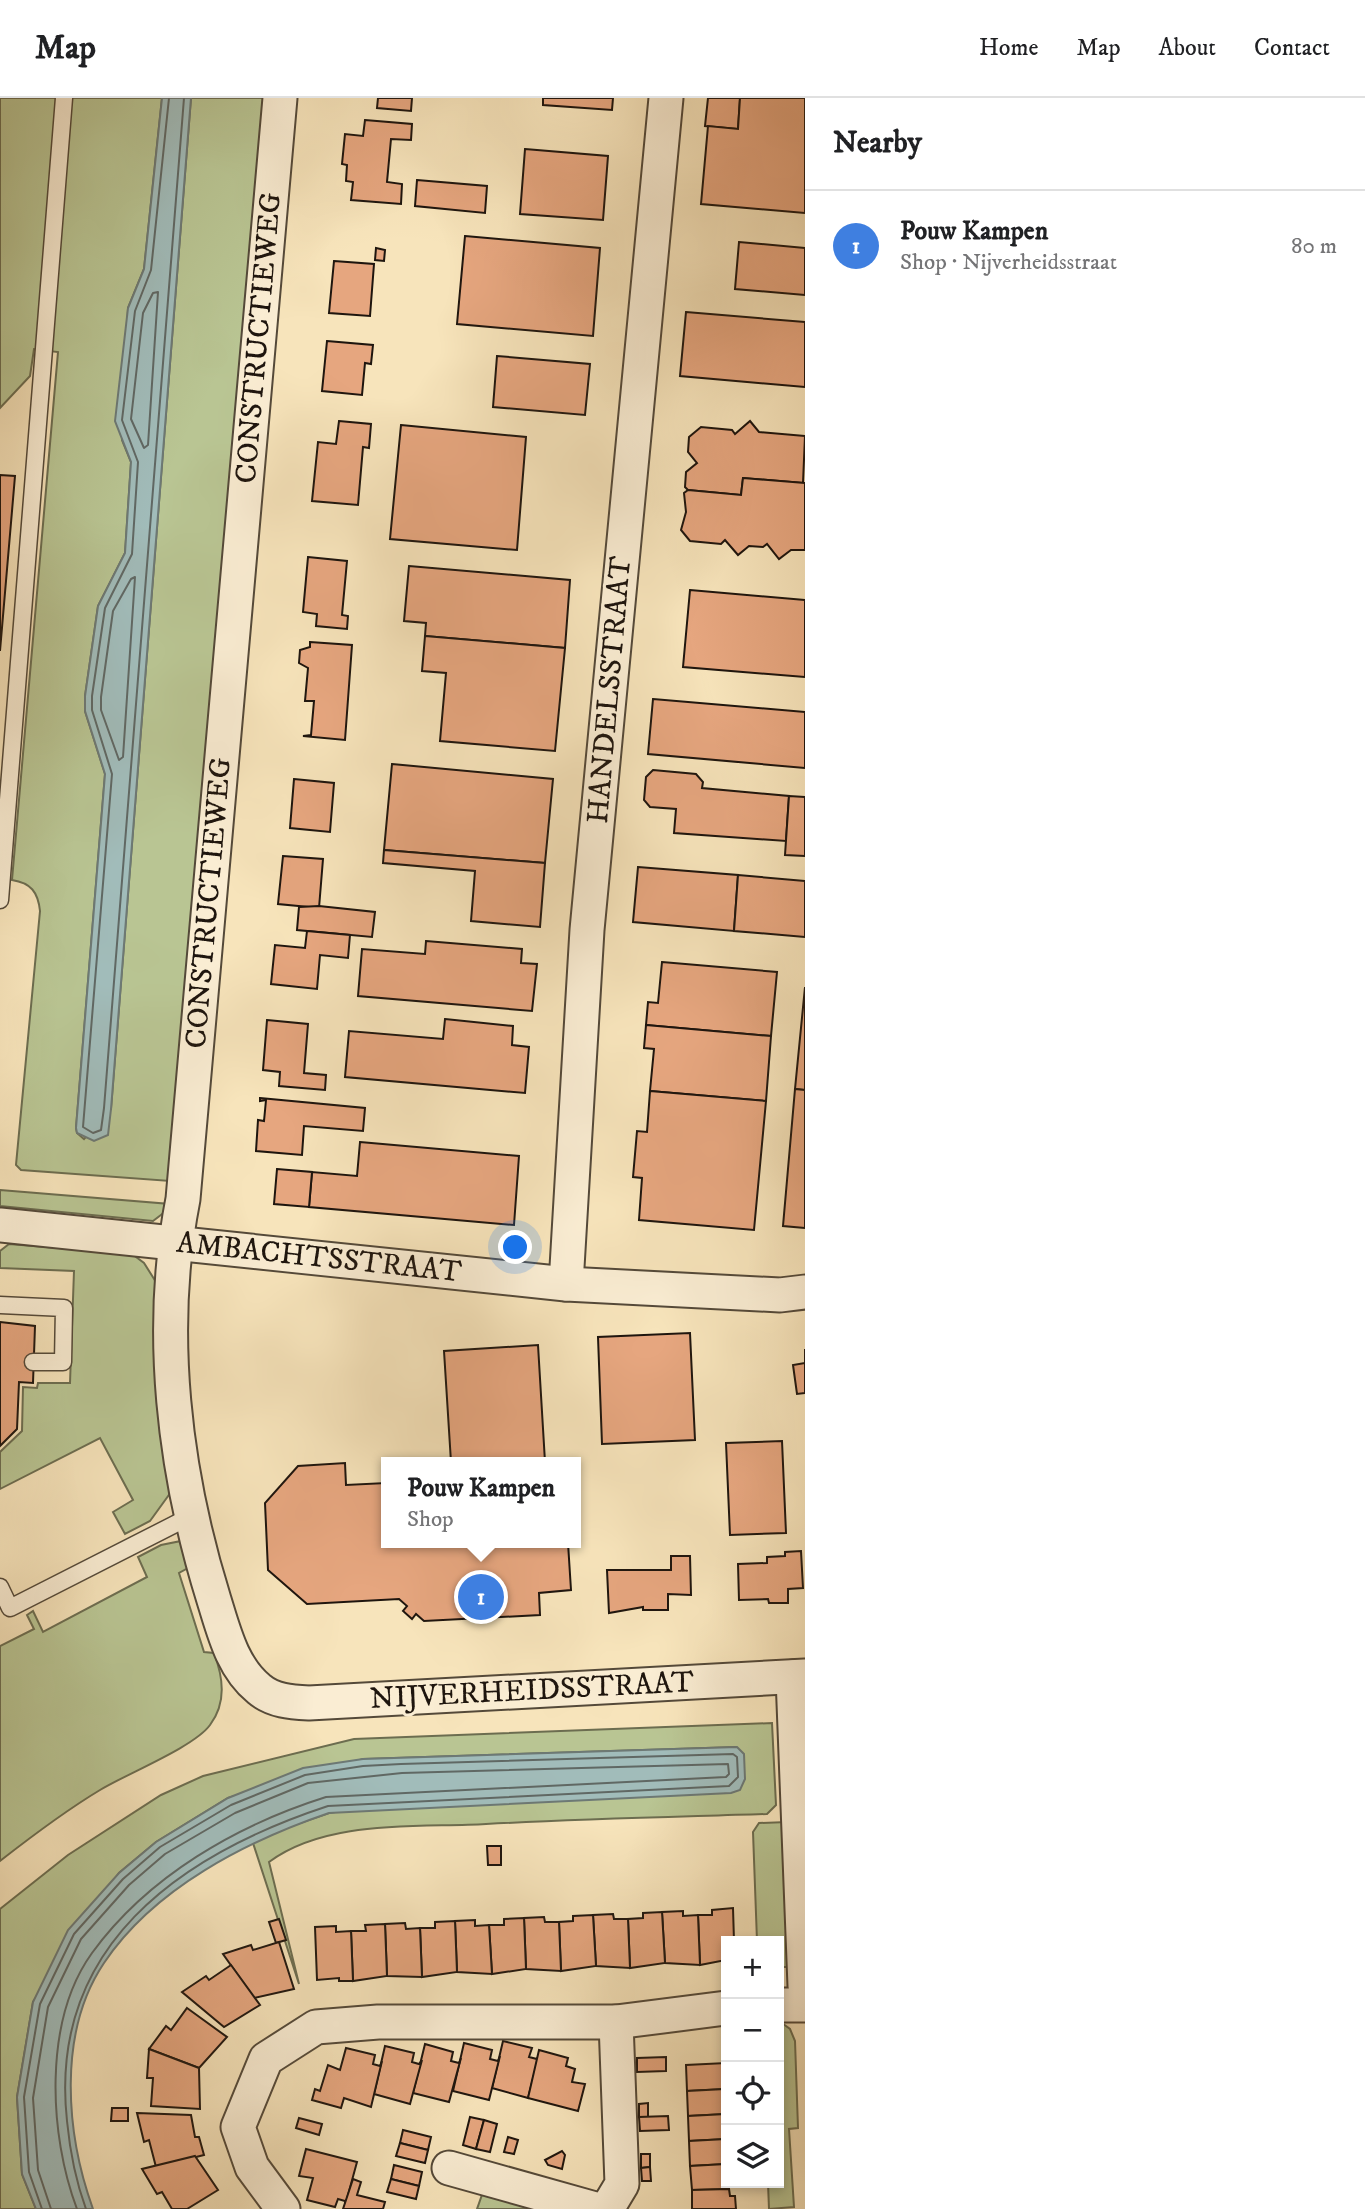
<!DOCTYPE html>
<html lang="en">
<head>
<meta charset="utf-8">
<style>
  body { margin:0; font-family:"IM FELL DW Pica",serif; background:#f6f6f6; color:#202124 }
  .controls { position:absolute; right:21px; bottom:21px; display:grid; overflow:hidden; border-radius:0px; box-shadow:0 4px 10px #0003 }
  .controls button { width:63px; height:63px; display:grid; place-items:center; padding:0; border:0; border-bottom:2px solid #e0e0e0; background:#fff; color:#202124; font:35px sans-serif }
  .you { position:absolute; left:516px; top:1150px; width:24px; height:24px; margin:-18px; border:5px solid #fff; border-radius:50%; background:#1a73e8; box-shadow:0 0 0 10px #1a73e833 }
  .badge { display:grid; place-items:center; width:46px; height:46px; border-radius:50%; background:#0f766e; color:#fff; font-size:23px; font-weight:700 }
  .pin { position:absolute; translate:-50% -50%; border:4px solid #fff; box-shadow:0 2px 7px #0006 }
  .popup { position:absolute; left:381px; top:1359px; width:200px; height:91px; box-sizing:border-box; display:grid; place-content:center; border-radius:0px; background:#fff; filter:drop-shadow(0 2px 5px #0005); font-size:23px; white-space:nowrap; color:#757577 }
  .popup b { font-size:26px; color:#202124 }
  .popup::after { content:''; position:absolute; left:50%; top:100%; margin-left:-14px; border:14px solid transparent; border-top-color:#fff }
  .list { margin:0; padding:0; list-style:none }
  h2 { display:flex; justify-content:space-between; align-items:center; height:91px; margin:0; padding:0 28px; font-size:30px }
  h2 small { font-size:23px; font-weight:400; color:#757577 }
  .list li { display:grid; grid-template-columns:46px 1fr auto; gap:21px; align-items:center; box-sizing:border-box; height:112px; padding:0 28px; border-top:2px solid #e0e0e0 }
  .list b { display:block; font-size:26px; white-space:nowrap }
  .list p { margin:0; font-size:23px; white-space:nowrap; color:#757577 }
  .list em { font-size:23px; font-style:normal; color:#757577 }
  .icon { flex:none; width:38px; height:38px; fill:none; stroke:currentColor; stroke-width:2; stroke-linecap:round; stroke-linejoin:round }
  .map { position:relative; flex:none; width:805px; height:2111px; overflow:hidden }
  header { display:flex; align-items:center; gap:42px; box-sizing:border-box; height:98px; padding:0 35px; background:#fff; border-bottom:2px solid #e0e0e0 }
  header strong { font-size:33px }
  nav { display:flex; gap:38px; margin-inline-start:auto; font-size:24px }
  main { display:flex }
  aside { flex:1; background:#fff }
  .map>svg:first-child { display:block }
  .green { fill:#b9c593; stroke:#6c6d50; stroke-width:2 }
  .water { fill:#a1bcba; stroke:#6d7975; stroke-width:2 }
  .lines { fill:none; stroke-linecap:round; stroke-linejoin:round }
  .shore { stroke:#606864; stroke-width:2 }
  .building { fill:#e6a67f; stroke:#1e150e; stroke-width:2 }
  .service-casing { stroke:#544939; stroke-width:19 }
  .minor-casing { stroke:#544939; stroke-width:37 }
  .service { stroke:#faedd3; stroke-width:16 }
  .minor { stroke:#faedd3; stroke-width:33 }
  .labels { text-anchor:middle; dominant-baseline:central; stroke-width:6; stroke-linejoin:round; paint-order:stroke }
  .street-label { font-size:30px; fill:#1e150e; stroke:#faedd3 }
</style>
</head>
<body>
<header>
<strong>Map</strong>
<nav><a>Home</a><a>Map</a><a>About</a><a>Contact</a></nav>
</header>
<main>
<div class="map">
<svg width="805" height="2111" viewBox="0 0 805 2111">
  <rect width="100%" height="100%" fill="#f7e4bb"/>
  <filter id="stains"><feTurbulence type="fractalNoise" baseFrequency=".00286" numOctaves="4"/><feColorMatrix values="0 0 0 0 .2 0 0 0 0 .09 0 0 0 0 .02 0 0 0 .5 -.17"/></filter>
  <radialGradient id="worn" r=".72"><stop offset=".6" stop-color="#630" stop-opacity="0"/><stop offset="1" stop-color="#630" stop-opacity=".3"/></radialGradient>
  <g class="green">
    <path d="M0,0H162L144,171L128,210L122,342L131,364L125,455L98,508L85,598V613L105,676L76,1030L77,1035L84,1041L111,1011L191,0H265L170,1083L21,1072L16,1067L40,813C38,794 31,785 12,782L58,254L34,251L30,278L0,310Z"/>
    <path d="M0,1092L170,1106V1110L153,1123L0,1108Z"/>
    <path d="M9,1146L132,1156L144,1165L156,1184L171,1394L150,1423L125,1436L113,1414L133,1402L100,1340L0,1391V1354L22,1333L23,1289L37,1290L38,1285H70L74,1173L0,1170V1153Z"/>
    <path d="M181,1443L188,1470L179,1475L204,1554L214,1555C223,1579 227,1604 210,1627C194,1649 128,1675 100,1692C65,1713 32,1738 0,1763V1548L34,1531L27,1517L33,1513L43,1534L147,1479L138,1459L161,1447Z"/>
    <path d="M772,1625L776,1707L767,1716C673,1719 580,1721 486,1726C417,1730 327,1721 269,1764L299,1886L253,1745L271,1735L329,1715L737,1649L363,1661L228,1700L156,1744L119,1775L33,1904L17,1999L22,2076L36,2111H0V1811L68,1757L161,1697L203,1678L354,1641Z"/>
    <path d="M787,1724L792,1869H783L779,1879V1843H757L753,1734L759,1725Z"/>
    <path d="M779,1923L790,1931L795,1943L798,2030L789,2031L794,2109L769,2111L768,2085H779Z"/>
    <path d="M483,2094L559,2111H477Z"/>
  </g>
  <g class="water">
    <path d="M162,0H191L111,1011L108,1037L94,1043L77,1035L76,1030L105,676L85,613V598L98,508L125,455L131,364L115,323L128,210L144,171Z"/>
    <path d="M737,1649L744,1656L745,1681L740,1692L731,1695L329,1715C247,1743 154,1790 104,1865C57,1935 66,2036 93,2111H36L22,2076L17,1999L33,1904L68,1832L119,1775L156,1744L228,1700L303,1670L363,1661Z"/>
  </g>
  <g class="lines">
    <g class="shore">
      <path d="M169,0L151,172L135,213L122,322L138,364L132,456L105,510L92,598V612L112,676L83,1029L93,1035L101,1032L104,1010L184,0"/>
      <path d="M158,194L148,347L144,350L131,321L143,215L153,195Z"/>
      <path d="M135,479L123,659L119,662L101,612V599L113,513L131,481Z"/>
      <path d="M42,2111L29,2074L24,1999L40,1906L74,1836L123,1781L160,1749L231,1707L305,1677L363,1668L401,1666L733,1656L737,1659L738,1679L729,1688L328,1708C179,1757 48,1849 67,2023C70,2054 75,2081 86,2111"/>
      <path d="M51,2111L38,2072L33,2000L48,1909L81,1841L129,1787L165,1756L235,1715L308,1685L402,1675L728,1666L729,1676L726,1679L326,1699C237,1727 148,1778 92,1855C43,1923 49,2037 77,2111"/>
    </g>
  </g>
  <g class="building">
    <path d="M378,0H412L411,13L377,10Z"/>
    <path d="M543,0H613L612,12L543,7Z"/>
    <path d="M708,0H740L738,31L705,28Z"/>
    <path d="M740,0H805V115L701,106L708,28L738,31Z"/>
    <path d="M365,22L412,26L411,42L391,41L387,84L402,86L401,106L351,102L353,84L346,83L347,67L342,66L345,36L363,38Z"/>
    <path d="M525,51L608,58L603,122L520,116Z"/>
    <path d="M417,82L487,88L485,115L415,108Z"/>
    <path d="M465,138L600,150L593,238L457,226Z"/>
    <path d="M739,144L805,150V197L735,191Z"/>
    <path d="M376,150L385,152L384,163L375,162Z"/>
    <path d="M334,163L374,166L370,218L329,215Z"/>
    <path d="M686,214L805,224V289L680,278Z"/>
    <path d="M327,243L373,247L371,266L365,265L362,297L322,293Z"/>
    <path d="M497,258L590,266L585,317L493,309Z"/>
    <path d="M339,323L371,326L369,350L363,349L358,407L312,403L318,344L336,346Z"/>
    <path d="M750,323L759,334L805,338L803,385L743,380L741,397L688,392L685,389L686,374L697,365L688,354L689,339L701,329L732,332L735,336Z"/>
    <path d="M401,327L526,339L517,452L390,441Z"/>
    <path d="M0,377L15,378L0,553Z"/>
    <path d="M743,380L805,385V452H791L779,461L767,446L763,449L749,448L738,457L725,442L721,446L690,443L681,432L686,414L684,395L688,392L741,397Z"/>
    <path d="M308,459L347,463L342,517L348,518L347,531L316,528L317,516L303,514Z"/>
    <path d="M409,468L570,482L565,550L425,538L426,525L404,523Z"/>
    <path d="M690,492L805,502V579L683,569Z"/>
    <path d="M425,538L565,550L555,653L440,643L446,575L422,573Z"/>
    <path d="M310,544L352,547L345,642L303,638L311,637L314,603H305L308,570L299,565L300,552L310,549Z"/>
    <path d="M653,601L805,614V670L648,656Z"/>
    <path d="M392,666L553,681L545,765L384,752Z"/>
    <path d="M653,672L696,676L703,684L702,690L789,698L786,743L674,735L676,711L650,709L644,702L646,679Z"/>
    <path d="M294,681L334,685L330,734L290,730Z"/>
    <path d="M789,698L805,699V758L785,757Z"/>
    <path d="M384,752L545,765L540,829L471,823L475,773L383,765Z"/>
    <path d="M283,758L323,761L319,810L278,806Z"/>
    <path d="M638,769L738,777L734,833L633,824Z"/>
    <path d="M738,777L805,783V839L734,833Z"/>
    <path d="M319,808L375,814L372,839L297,832L299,809Z"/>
    <path d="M307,833L350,837L348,860L320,857L317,891L271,886L275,847L305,850Z"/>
    <path d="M426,843L522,851L521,865L537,866L532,913L358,898L362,851L425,856Z"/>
    <path d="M662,864L777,874L771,938L646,927L648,904L658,905Z"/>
    <path d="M805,889V992L795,991Z"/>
    <path d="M445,921L513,928L512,947L529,949L525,995L345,979L349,933L443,941Z"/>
    <path d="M267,922L308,926L304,975L326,977L325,992L279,988L280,974L263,972Z"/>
    <path d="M646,927L771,938L766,1003L650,993L654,951L644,950Z"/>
    <path d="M795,991L805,992V1130L783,1128Z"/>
    <path d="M650,993L766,1003L754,1132L639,1122L642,1080L633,1079L637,1033L647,1034Z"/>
    <path d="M260,1000L365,1010L363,1033L304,1028L302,1057L256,1053L258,1022L264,1023L266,1002L260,1003Z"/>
    <path d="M360,1044L519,1058L514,1127L309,1109L312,1074L357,1078Z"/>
    <path d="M277,1071L312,1074L309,1109L274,1106Z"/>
    <path d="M0,1224L35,1228L33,1285L19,1284L17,1331L0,1348Z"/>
    <path d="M690,1235L695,1342L602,1346L598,1239Z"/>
    <path d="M538,1247L545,1364H451L444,1253Z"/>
    <path d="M805,1251V1295L797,1296L793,1267L805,1265Z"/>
    <path d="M782,1343L786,1435L730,1437L726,1345Z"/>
    <path d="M345,1365L346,1387L386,1385V1445H568L571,1492L539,1495L540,1517L424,1523L416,1516L412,1521L403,1513L407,1508L399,1501L307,1506L268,1472L265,1405L298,1368Z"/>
    <path d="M801,1453L803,1490L788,1491V1505H769L768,1501L739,1502L738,1466L767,1465V1459L785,1458V1454Z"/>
    <path d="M671,1458H690L691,1497L668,1496V1512H643V1509L609,1515L607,1472H671Z"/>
    <path d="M487,1748H501V1767H488Z"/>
    <path d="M733,1810L734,1843H726V1862L700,1867L698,1817H712V1812Z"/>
    <path d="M683,1813V1818L698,1817L700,1867L665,1865L662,1814Z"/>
    <path d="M662,1814L665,1865L630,1870L628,1821L643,1820V1815Z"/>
    <path d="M613,1816L614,1821H628L630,1870L596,1868L593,1817Z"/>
    <path d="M593,1817L596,1868L561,1873L559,1824L573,1823V1818Z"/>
    <path d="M544,1819L545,1824H559L561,1873L526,1871L524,1820Z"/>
    <path d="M524,1820L526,1871L492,1876L489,1827H504V1821Z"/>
    <path d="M279,1821L286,1842L276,1845L269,1824Z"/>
    <path d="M475,1822V1828L489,1827L492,1876L457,1874L455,1823Z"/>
    <path d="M455,1823L457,1874L422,1879L420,1830H435V1824Z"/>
    <path d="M405,1825L406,1831L420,1830L422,1879L387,1878L385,1826Z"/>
    <path d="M385,1826L387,1878L353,1883L351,1833H366L365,1827Z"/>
    <path d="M336,1828V1834L351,1833L353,1883H339V1880L317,1882L315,1829Z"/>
    <path d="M279,1844L294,1891L254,1900L223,1856L251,1847L253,1852Z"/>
    <path d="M231,1867L260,1907L224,1929L182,1894L206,1878L209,1882Z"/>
    <path d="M187,1910L227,1939L199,1970L149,1951L166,1928L171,1932Z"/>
    <path d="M503,1943L532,1950L529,1959L537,1961L539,1957L528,2000L492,1990Z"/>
    <path d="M464,1945L492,1952L490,1961L498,1963L500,1958L489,2002L453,1993Z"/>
    <path d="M425,1946L453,1954L451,1963L459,1965L461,1960L449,2004L413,1995Z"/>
    <path d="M385,1948L414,1955L412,1964L419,1966L422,1962L410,2006L374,1996Z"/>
    <path d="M346,1950L375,1957L373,1966L380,1968L382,1963L371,2009L344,2000L341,2010L312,2002L315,1991L320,1993L328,1967L340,1972Z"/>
    <path d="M149,1951L199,1970L200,2011L151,2008L153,1980H147Z"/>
    <path d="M539,1952L568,1960L566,1968L575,1971L572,1984L585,1986L578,2013L528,2000Z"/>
    <path d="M666,1959V1973L637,1974V1960Z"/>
    <path d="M726,1965L725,1991L687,1993L686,1967Z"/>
    <path d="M725,1991L726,2016L688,2018L687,1993Z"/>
    <path d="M648,2005V2019H639V2006Z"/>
    <path d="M112,2010H128V2023H111Z"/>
    <path d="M137,2015L191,2017L195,2039H199L204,2057L156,2069L149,2042L144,2044Z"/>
    <path d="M726,2016V2041L689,2043L688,2018Z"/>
    <path d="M668,2018L669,2032L640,2033L639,2019Z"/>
    <path d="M470,2019L484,2022L476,2051L463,2047Z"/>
    <path d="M299,2020L322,2026L319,2037L296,2030Z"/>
    <path d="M484,2022L497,2026L490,2054L476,2051Z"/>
    <path d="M403,2032L431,2039L428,2052L400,2045Z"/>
    <path d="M508,2039L518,2042L514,2056L504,2054Z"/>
    <path d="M726,2041V2066L690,2068L689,2043Z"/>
    <path d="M400,2045L428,2052L425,2065L396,2058Z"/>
    <path d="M306,2051L357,2064L345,2108V2103L338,2101L335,2109L307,2102L313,2080L299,2078Z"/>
    <path d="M562,2053L565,2057L562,2071L548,2067L545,2062Z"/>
    <path d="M641,2056H650V2069L641,2070Z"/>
    <path d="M195,2058L218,2092L187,2111H172L162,2094L157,2096L142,2071Z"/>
    <path d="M726,2066L729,2091L692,2092L690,2068Z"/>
    <path d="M394,2067L422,2074L419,2088L391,2081Z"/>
    <path d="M650,2069L651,2083H642L641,2070Z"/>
    <path d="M353,2081L361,2084L357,2097L385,2104L383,2111H343Z"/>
    <path d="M391,2081L419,2088L416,2101L387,2094Z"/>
    <path d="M729,2091L730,2098H735L736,2111H692V2092Z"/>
  </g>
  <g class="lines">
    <defs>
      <g id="service">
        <path d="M0,802L64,0"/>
        <path d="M0,1207L64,1210L63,1264H33"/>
        <path d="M0,1489L10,1510L191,1418"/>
      </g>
      <g id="minor">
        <path d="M280,0L183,1101C157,1233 174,1374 214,1502C224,1534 232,1569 259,1591C273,1603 291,1604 309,1605L805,1578"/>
        <path d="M0,1127L566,1186L780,1197L805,1194"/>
        <path d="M566,1186L587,832L666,0"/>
        <path d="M793,1579L805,1888"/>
        <path d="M779,1907H805"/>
        <path d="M449,2070L595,2111"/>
        <path d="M283,2111L252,2069L238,2029L266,1961L316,1929L378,1924H616L726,1910"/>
        <path d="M607,2111L622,2086L616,1924"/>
      </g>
    </defs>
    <use href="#service" class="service-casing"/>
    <use href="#minor" class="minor-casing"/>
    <use href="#service" class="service"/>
    <use href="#minor" class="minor"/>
  </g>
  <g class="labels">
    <g class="street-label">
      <text transform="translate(259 240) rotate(-85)">CONSTRUCTIEWEG</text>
      <text transform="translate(610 592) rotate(-85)">HANDELSSTRAAT</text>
      <text transform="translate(209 805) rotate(-85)">CONSTRUCTIEWEG</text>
      <text transform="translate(319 1160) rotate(6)">AMBACHTSSTRAAT</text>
      <text transform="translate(532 1593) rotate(-3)">NIJVERHEIDSSTRAAT</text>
    </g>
  </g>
  <rect width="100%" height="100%" filter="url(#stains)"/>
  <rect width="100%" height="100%" fill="url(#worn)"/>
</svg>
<div class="controls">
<button>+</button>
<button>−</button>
<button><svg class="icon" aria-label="locate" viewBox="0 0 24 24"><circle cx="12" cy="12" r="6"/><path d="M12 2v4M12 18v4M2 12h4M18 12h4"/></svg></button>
<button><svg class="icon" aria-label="layers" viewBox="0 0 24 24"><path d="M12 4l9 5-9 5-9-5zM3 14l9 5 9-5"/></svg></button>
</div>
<div class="you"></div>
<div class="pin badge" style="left:481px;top:1499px;background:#3f7fe0">1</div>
<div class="popup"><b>Pouw Kampen</b>Shop</div>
</div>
<aside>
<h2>Nearby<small></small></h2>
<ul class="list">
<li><span class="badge" style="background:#3f7fe0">1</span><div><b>Pouw Kampen</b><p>Shop · Nijverheidsstraat</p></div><em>80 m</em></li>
</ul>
</aside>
</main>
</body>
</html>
